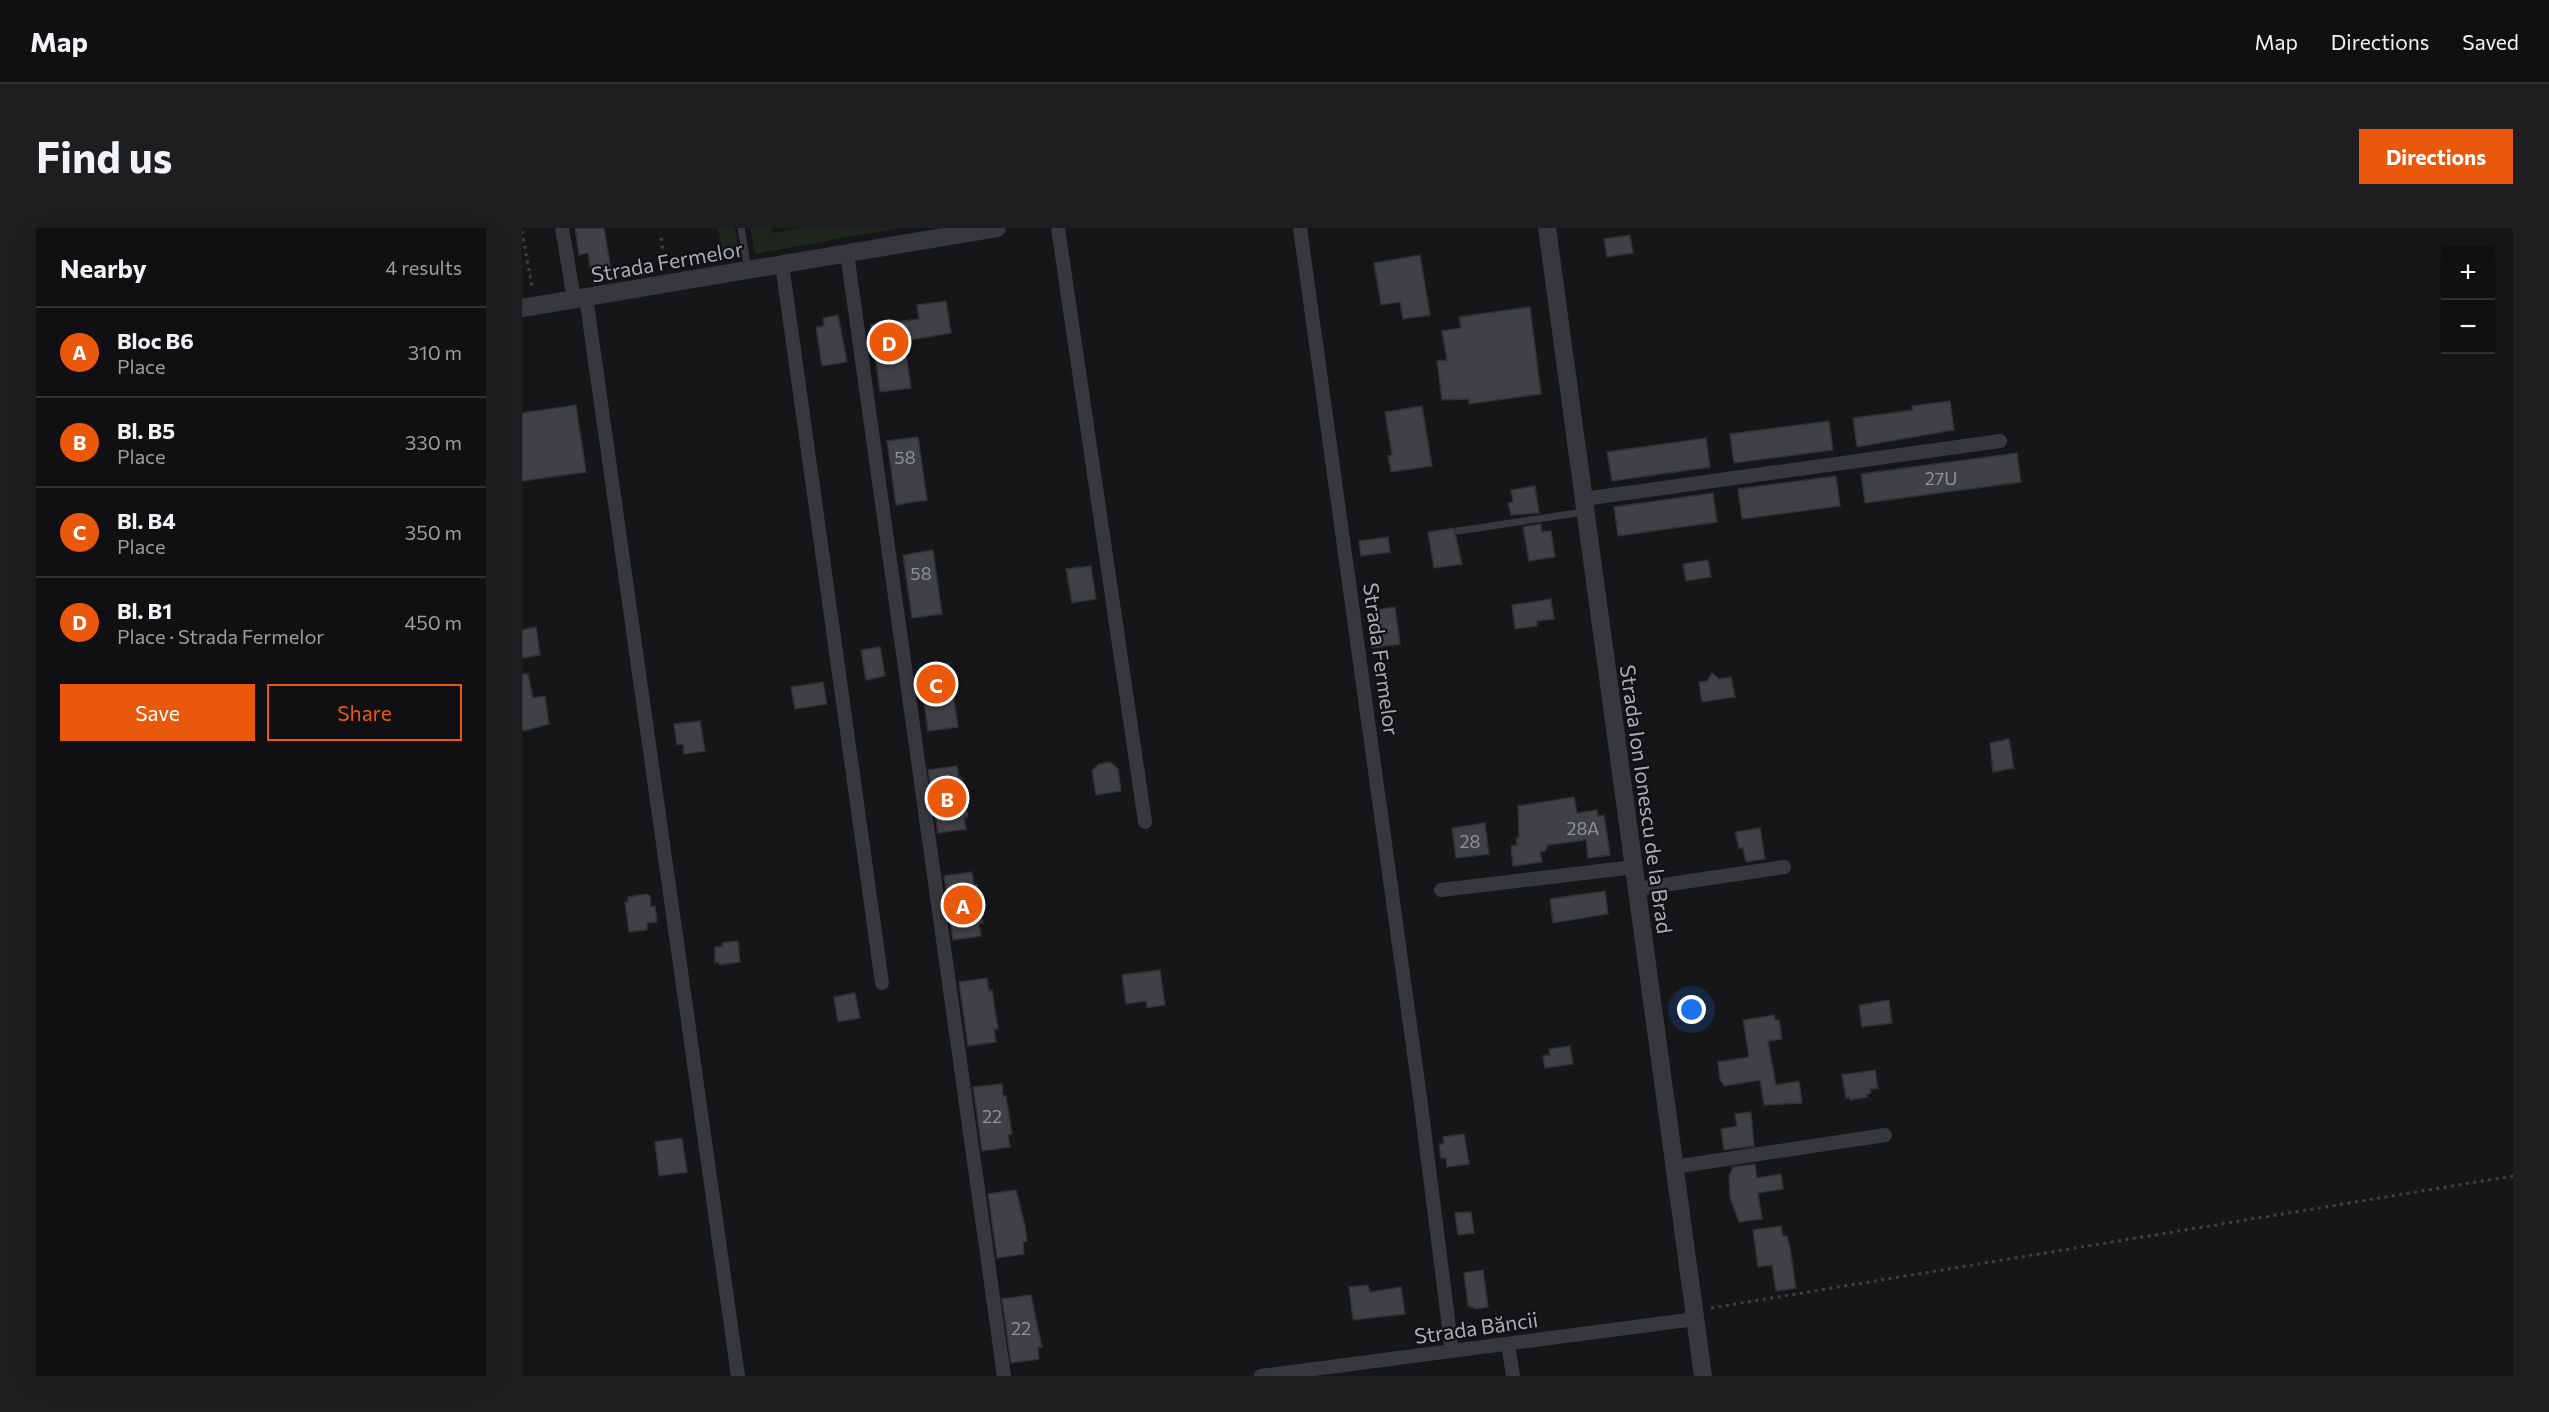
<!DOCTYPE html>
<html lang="en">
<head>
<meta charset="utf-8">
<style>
  body { margin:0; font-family:Commissioner,sans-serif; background:#1e1e20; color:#f1f3f6 }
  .controls { position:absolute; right:18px; top:18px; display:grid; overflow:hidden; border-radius:0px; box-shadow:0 6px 24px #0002 }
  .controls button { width:54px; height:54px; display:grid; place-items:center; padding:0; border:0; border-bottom:2px solid #303032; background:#101012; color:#f1f3f6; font:30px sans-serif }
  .you { position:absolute; left:1170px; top:782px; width:21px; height:21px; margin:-15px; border:4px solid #fff; border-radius:50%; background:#1a73e8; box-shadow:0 0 0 9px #1a73e833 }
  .badge { display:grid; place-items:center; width:39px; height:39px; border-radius:50%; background:#ea580c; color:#fff; font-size:20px; font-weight:700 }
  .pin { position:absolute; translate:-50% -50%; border:3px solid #fff; box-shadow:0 2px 6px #0006 }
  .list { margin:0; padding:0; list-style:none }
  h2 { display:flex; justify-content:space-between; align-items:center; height:78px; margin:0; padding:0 24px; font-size:26px }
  h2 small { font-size:20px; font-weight:400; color:#9c9d9f }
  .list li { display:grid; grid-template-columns:39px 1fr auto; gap:18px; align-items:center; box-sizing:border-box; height:90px; padding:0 24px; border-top:2px solid #303032 }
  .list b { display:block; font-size:22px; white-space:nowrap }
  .list p { margin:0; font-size:20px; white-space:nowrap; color:#9c9d9f }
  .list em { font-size:20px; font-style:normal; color:#9c9d9f }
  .actions { display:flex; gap:12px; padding:18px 24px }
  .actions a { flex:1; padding:14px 0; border:2px solid #ea580c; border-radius:0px; text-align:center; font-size:21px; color:#ea580c }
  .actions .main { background:#ea580c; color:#fff }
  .map { position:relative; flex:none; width:1991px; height:1148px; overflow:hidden; border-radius:0px }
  header { display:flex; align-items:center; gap:36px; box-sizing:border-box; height:84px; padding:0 30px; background:#101012; border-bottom:2px solid #303032 }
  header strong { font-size:28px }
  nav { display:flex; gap:33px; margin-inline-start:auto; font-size:21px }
  .intro { display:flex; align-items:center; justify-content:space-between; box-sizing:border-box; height:144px; padding:0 36px }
  h1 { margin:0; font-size:42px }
  .button { padding:15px 27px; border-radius:0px; background:#ea580c; color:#fff; font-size:21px; font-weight:700 }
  main { display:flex; gap:36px; padding:0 36px }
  aside { flex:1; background:#101012; border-radius:0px; box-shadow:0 6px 24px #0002 }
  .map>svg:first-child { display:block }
  .grass { fill:#1e261f }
  .building { fill:#404145; stroke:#303034; stroke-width:1.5 }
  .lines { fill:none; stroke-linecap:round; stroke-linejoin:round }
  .path { stroke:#3d3f44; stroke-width:3; stroke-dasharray:3 4.5; stroke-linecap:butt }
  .service { stroke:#37383d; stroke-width:7 }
  .minor { stroke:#37383d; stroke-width:14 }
  .tertiary { stroke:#37383d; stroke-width:18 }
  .labels { text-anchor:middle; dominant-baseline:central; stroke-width:4.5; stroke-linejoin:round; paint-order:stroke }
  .number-label { font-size:18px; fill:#8e929b }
  .street-label { font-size:21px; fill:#a8adb8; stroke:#111113 }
</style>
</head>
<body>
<header>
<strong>Map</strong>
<nav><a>Map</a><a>Directions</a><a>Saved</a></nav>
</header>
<div class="intro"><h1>Find us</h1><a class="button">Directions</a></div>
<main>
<aside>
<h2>Nearby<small>4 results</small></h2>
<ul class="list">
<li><span class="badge">A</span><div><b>Bloc B6</b><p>Place</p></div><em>310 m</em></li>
<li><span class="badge">B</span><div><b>Bl. B5</b><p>Place</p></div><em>330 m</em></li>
<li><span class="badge">C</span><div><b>Bl. B4</b><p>Place</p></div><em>350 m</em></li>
<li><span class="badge">D</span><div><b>Bl. B1</b><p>Place · Strada Fermelor</p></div><em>450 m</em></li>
</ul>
<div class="actions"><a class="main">Save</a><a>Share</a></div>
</aside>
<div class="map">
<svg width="1991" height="1148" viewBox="0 0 1991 1148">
  <rect width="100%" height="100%" fill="#161618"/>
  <g class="grass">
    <path d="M196,0H213L217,25L201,28Z"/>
    <path d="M228,0H249L250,5L279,0H377L233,26Z"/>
  </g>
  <g class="building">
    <path d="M53,0H82L89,42L69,45L66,25L57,27Z"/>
    <path d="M1108,7L1111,25L1085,29L1082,11Z"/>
    <path d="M898,27L908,87L881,91L878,74L859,77L852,35Z"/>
    <path d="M424,73L429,105L382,113L389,160L358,164L349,97L397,91L395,77Z"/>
    <path d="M1008,79L1019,166L947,176V171L920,172L915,133L925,132L920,103L939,100L937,89Z"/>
    <path d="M316,87L325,134L300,138L294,99L302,98L301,90Z"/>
    <path d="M1428,173L1432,202L1335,219L1331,190L1391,182L1390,178Z"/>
    <path d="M54,177L64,244L0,253V185Z"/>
    <path d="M900,178L910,238L869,244L866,228L870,227L863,184Z"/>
    <path d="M1307,193L1311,222L1212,235L1208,206Z"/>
    <path d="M396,209L405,272L374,277L365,213Z"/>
    <path d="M1184,210L1188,239L1090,253L1085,224Z"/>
    <path d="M1495,225L1499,254L1343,275L1339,246Z"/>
    <path d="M1314,248L1318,278L1220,291L1216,261Z"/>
    <path d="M1013,258L1017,285L989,287L986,275L991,274L989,262Z"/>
    <path d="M1191,265L1195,294L1096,308L1092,279Z"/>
    <path d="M1019,296L1020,304L1029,303L1033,329L1007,333L1001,299Z"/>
    <path d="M932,300L940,336L912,340L906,304Z"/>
    <path d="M866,309L868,324L839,328L837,313Z"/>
    <path d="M411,322L420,386L390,390L381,327Z"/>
    <path d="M1186,332L1189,349L1164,353L1161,336Z"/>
    <path d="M569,338L574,371L550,375L544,341Z"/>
    <path d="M1029,371L1032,391L1015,393V398L993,401L990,377Z"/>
    <path d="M873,379L878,416L850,420L847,398L854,397L852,382Z"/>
    <path d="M14,399L18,427L0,430V402Z"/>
    <path d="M358,419L363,448L344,452L339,422Z"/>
    <path d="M427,435L436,499L406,503L397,440Z"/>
    <path d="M1190,445L1197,451L1209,449L1213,469L1180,474L1177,454L1185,453Z"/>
    <path d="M0,446H6L11,470L23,468L27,496L2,503L0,501Z"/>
    <path d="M301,454L305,476L273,481L269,459Z"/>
    <path d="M178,493L183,523L162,526L161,516L155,517L152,496Z"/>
    <path d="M1487,511L1492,540L1471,544L1468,515Z"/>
    <path d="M588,534L596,541L599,563L574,567L570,543L577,536Z"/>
    <path d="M435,538L437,550H440L446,589H442L444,601L416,605L406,542Z"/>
    <path d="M1052,569L1055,585L1075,582L1076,588L1082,587L1088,627L1066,630L1064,612L1026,617L1023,623L1018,624L1020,634L991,638L989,618L995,617L994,610H997L996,578Z"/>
    <path d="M963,595L967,626L934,630L930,600Z"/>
    <path d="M1238,600L1243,631L1224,634L1221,620H1217L1213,604Z"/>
    <path d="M450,644L452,657L455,656L461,695L457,696L459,708L431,712L422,648Z"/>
    <path d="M1083,663L1086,686L1031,695L1028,671Z"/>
    <path d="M125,666L128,668L129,679L133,678L135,694L125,695V702L107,704L103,674H106V669Z"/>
    <path d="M216,713L218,734L197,737V734L193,735V719L201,718L200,715Z"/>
    <path d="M638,742L643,777L625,780L624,773L604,776L600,747Z"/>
    <path d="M465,750L467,763L470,762L476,801H472L474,814L446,818L437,754Z"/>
    <path d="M333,765L338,790L316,794L312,769Z"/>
    <path d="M1367,772L1370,795L1340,799L1337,777Z"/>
    <path d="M1252,787L1253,792H1257L1260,811L1246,813L1254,857L1277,853L1280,875L1242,877L1238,852L1202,858L1198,851L1196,834L1227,829L1221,792Z"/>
    <path d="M1048,818L1051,836L1023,840L1021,828L1028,827L1027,821Z"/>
    <path d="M1353,842L1356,860L1348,861L1349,865L1345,866V869L1328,872L1327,869L1324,870L1320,847Z"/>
    <path d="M480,856L481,868H484L490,906L486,907L488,919L460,923L451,859Z"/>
    <path d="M1229,884L1232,918L1202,922L1199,901L1215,898L1213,886Z"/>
    <path d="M942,906L947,936L925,939L924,930H919L917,916H922L921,909Z"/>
    <path d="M160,910L165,944L137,948L133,914Z"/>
    <path d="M1233,936L1235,950L1259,946L1261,961L1236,965L1240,991L1217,994L1208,969L1207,948L1211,939Z"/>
    <path d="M494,962L503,998L505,1013L501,1014L502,1026L475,1030L466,966Z"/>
    <path d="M949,984L952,1005L936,1007L933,985Z"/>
    <path d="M1259,998L1261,1008H1265L1268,1020L1274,1060L1254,1063L1250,1037L1236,1039L1231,1002Z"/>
    <path d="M961,1042L966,1079L954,1081L946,1078L942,1045Z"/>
    <path d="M846,1057L848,1064L879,1059L883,1086L831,1092L827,1059Z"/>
    <path d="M509,1067L520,1119H516L517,1131L489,1135L480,1071Z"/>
  </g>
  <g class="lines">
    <g class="path">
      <path d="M0,3L10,59"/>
      <path d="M139,10L143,37"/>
      <path d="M1189,1080L1991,948"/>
    </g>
    <g class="service">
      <path d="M219,0L226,41"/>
      <path d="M936,303L1061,284"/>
    </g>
    <g class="minor">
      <path d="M40,0L52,71"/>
      <path d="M536,0L623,594"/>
      <path d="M778,0L898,869L930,1123"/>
      <path d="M325,25L482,1148"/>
      <path d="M260,36L360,755"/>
      <path d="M64,69L216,1148"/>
      <path d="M1062,271L1478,213"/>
      <path d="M1115,661L1262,639"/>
      <path d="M919,662L1112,639"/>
      <path d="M1152,939L1363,907"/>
      <path d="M986,1116L991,1148"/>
      <path d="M739,1148L1173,1091"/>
    </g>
    <g class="tertiary">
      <path d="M1025,0L1181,1148"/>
      <path d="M0,80L475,0"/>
    </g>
  </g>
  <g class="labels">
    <g class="number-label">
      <text x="383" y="229">58</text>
      <text x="1419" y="250">27U</text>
      <text x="399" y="345">58</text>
      <text x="1061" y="600">28A</text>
      <text x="948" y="613">28</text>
      <text x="470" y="888">22</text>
      <text x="499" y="1100">22</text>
    </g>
    <g class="street-label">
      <text transform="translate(145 33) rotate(-10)">Strada Fermelor</text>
      <text transform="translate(860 431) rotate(82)">Strada Fermelor</text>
      <text transform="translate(1125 571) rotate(82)">Strada Ion Ionescu de la Brad</text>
      <text transform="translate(954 1099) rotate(-8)">Strada Băncii</text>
    </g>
  </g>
</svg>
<div class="controls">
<button>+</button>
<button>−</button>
</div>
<div class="you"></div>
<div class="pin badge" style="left:441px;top:677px">A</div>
<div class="pin badge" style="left:425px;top:570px">B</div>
<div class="pin badge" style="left:414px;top:456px">C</div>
<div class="pin badge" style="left:367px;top:114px">D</div>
</div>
</main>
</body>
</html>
